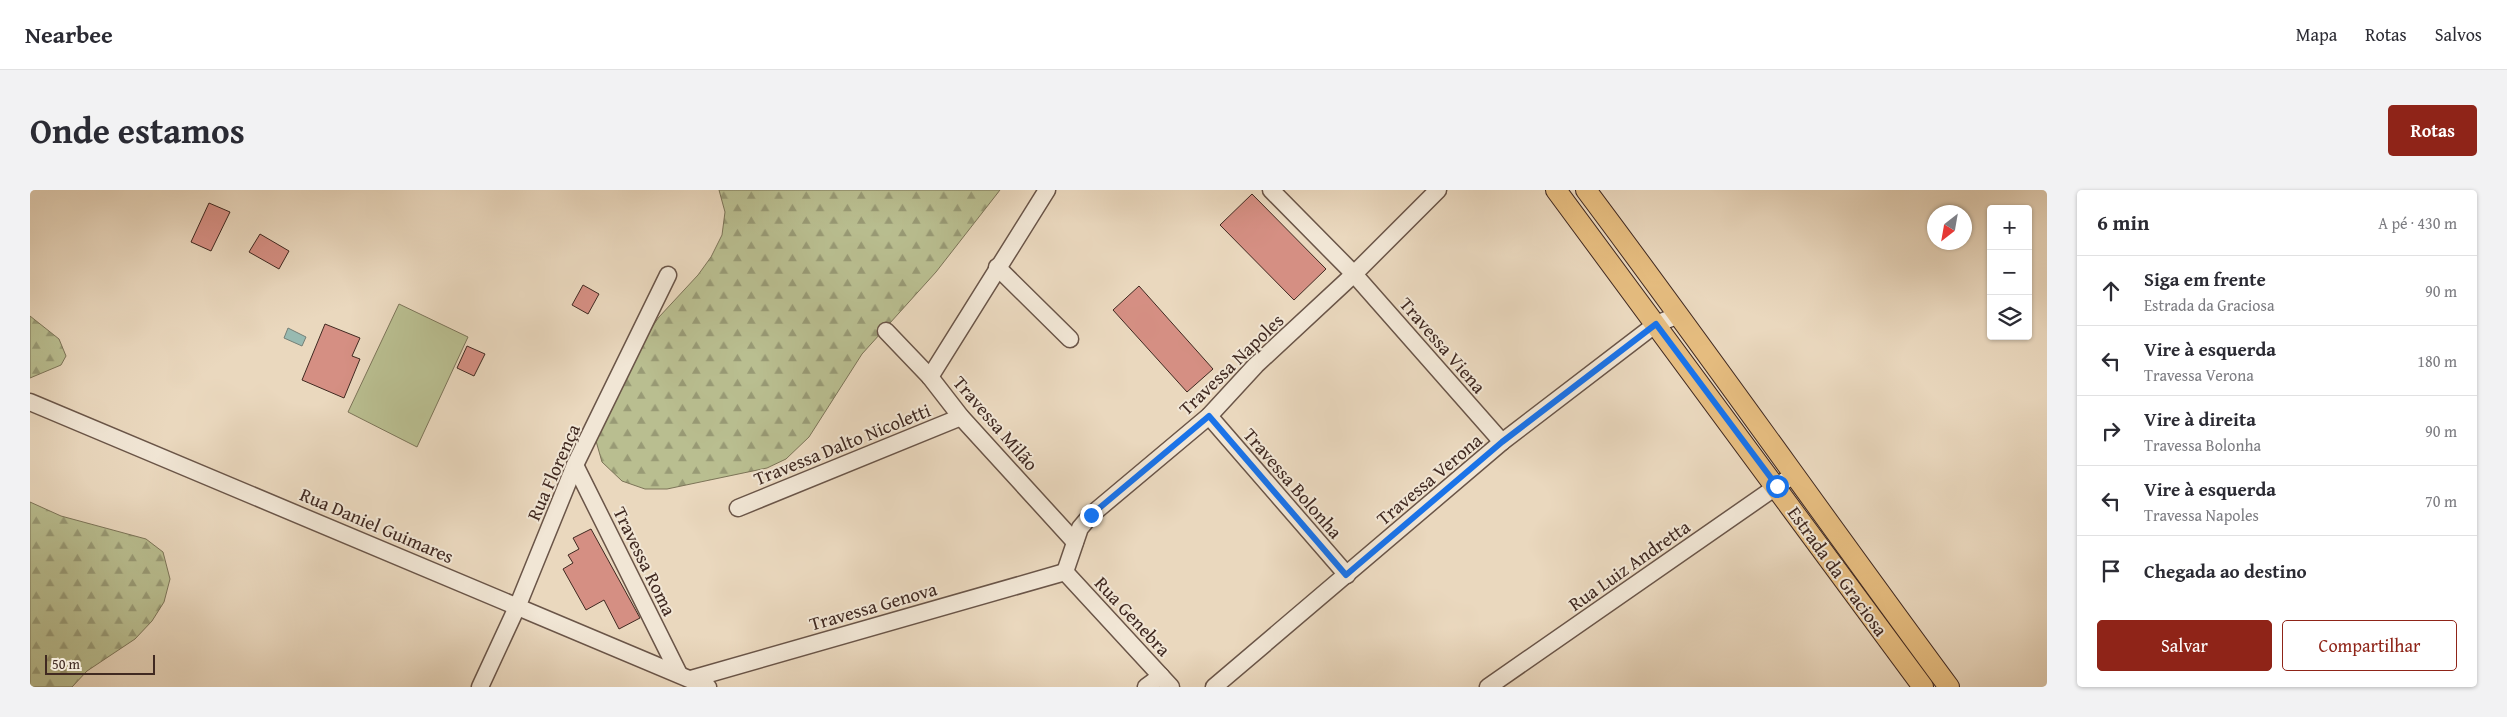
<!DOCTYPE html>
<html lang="pt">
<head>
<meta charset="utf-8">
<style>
  body { margin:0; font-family:"Gentium Book Plus",serif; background:#f2f2f3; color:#2b2b33 }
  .controls { position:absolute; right:15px; top:15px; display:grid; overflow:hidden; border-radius:5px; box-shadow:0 1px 4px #0004 }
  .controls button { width:45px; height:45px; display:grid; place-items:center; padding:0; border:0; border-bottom:1px solid #e1e1e2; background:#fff; color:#2b2b33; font:25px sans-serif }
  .compass { position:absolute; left:1897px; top:15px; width:45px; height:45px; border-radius:50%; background:#fff; box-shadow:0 1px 4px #0004; rotate:211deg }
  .scale { position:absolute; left:15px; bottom:12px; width:110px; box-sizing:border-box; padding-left:5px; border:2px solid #402921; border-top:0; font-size:14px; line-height:18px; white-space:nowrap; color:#402921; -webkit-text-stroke:4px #f1e6d5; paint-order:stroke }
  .stop { position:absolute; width:15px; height:15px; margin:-11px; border:4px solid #1a73e8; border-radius:50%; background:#fff }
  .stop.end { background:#1a73e8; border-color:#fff; box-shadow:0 1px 5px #0008 }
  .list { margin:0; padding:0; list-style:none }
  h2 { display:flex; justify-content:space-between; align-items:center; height:65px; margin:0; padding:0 20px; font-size:21px }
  h2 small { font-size:16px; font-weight:400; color:#7c7c81 }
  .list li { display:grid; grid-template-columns:32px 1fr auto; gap:15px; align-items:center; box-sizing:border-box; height:70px; padding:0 20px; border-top:1px solid #e1e1e2 }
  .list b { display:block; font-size:19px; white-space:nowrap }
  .list p { margin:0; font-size:16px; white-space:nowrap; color:#7c7c81 }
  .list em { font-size:16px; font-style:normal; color:#7c7c81 }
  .actions { display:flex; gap:10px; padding:15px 20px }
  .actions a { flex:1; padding:11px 0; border:1px solid #8f2418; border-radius:5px; text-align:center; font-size:18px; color:#8f2418 }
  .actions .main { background:#8f2418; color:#fff }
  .icon { flex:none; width:28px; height:28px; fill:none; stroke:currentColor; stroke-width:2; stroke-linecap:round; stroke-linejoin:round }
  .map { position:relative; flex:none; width:2017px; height:497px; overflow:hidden; border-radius:5px }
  header { display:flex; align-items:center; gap:30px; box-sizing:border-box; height:70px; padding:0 25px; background:#fff; border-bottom:1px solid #e1e1e2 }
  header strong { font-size:24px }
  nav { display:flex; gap:28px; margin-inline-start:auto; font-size:18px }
  .intro { display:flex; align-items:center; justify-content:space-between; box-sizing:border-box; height:120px; padding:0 30px }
  h1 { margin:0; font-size:35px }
  .button { padding:12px 22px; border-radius:5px; background:#8f2418; color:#fff; font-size:18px; font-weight:700 }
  main { display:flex; gap:30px; padding:0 30px }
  aside { flex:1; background:#fff; border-radius:5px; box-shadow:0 1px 4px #0004 }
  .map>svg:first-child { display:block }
  .grass { fill:#b9be90; stroke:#7c7458 }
  .forest { fill:url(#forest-firs); stroke:#7c7458 }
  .water { fill:#98bab1; stroke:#758077 }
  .building { fill:#d58f83; stroke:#402921 }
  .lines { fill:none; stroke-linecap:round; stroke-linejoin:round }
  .minor-casing { stroke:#6a5548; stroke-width:19 }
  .major-casing { stroke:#402921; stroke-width:22 }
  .minor { stroke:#f1e6d5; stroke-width:16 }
  .major { stroke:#e5bc7f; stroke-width:20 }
  .route { stroke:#1a73e8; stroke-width:6 }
  .labels { text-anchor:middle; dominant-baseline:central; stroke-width:4; stroke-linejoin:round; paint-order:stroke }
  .street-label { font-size:19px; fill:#402921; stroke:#f1e6d5 }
</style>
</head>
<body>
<header>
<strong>Nearbee</strong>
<nav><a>Mapa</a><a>Rotas</a><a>Salvos</a></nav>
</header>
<div class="intro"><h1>Onde estamos</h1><a class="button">Rotas</a></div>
<main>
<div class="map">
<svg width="2017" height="497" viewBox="0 0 2017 497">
  <defs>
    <pattern id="forest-firs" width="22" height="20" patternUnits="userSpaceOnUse" patternTransform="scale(1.25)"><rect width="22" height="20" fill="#b9be90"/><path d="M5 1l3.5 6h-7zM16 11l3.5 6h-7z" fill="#989a75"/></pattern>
  </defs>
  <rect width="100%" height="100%" fill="#ead8be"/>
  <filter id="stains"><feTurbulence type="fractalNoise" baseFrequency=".004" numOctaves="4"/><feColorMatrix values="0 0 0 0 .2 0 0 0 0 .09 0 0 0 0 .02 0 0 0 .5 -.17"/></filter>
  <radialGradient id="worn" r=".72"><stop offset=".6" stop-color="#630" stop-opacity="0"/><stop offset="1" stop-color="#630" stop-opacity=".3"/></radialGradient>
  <path class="grass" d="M369,114L438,147L387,257L318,222Z"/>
  <g class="forest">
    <path d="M689,0H970L906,82L832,164L779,247L756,269L737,278L637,299H615L592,291L572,272L566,251L567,231L603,164L629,127L668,85L681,67L692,45L695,22Z"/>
    <path d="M0,126L29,149L36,166L31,175L0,188Z"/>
    <path d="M0,312L31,326L116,349L133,362L140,389L134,412L122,431L105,449L57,481L42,497H0Z"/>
  </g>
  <path class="water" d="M258,138L276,147L272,156L254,148Z"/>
  <g class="building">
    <path d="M1222,4L1296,79L1264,110L1190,35Z"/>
    <path d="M179,13L200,22L181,61L161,52Z"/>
    <path d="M230,44L259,61L249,79L219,62Z"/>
    <path d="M553,95L569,104L558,124L542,115Z"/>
    <path d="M1109,96L1183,179L1157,202L1083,120Z"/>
    <path d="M295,134L330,148L322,166L330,169L314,208L272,190Z"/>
    <path d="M437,156L455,164L444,186L427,178Z"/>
    <path d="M561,339L610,428L589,439L574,410L556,420L533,379L543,373L538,365L549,359L543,348Z"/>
  </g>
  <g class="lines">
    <defs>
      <g id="minor">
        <path d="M1241,0L1324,84L1472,252"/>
        <path d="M967,77L1040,149"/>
        <path d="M856,141L900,187L931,227L1045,352"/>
        <path d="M900,187L1017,0"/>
        <path d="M0,212L678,497"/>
        <path d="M1179,226L1317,385"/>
        <path d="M545,275L649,484"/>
        <path d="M708,318L931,227"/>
        <path d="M1035,382L1050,338L1061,325L1179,226L1226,175L1324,84L1408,0"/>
        <path d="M1035,382L1141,497"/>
        <path d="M661,489L1035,382"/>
        <path d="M450,497L488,415L545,275L638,85"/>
        <path d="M1116,497L1131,486"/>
        <path d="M1184,497L1472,252L1626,134L1649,125"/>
        <path d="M1458,497L1763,285"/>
      </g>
      <g id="major">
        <path d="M1526,0L1893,497"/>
        <path d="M1556,0C1679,164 1797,332 1919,497"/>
      </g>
    </defs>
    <use href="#minor" class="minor-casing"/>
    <use href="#major" class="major-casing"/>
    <use href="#minor" class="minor"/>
    <use href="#major" class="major"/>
  </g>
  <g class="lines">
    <path class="route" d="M1061,325L1179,226L1316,385L1472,252L1626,134L1747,296"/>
  </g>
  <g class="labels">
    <g class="street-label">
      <text transform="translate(1413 155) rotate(49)">Travessa Viena</text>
      <text transform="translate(1201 174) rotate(-44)">Travessa Napoles</text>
      <text transform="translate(966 233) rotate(49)">Travessa Milão</text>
      <text transform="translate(812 254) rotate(-22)">Travessa Dalto Nicoletti</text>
      <text transform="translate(523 282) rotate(-66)">Rua Florença</text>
      <text transform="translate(1399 289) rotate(-40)">Travessa Verona</text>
      <text transform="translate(1263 293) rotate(49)">Travessa Bolonha</text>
      <text transform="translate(347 335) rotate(23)">Rua Daniel Guimares</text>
      <text transform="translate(615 371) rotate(64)">Travessa Roma</text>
      <text transform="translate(1599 375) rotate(-35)">Rua Luiz Andretta</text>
      <text transform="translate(1808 381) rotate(54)">Estrada da Graciosa</text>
      <text transform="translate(843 416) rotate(-16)">Travessa Genova</text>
      <text transform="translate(1103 426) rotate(47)">Rua Genebra</text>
    </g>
  </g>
  <rect width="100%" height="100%" filter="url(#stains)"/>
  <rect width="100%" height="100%" fill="url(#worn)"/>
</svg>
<div class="controls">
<button>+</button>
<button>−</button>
<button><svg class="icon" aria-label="layers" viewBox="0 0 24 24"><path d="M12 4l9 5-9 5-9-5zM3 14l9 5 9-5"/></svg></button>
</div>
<svg class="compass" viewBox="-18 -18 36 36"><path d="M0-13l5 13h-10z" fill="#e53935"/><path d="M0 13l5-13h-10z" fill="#7c7c81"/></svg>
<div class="scale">50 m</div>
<div class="stop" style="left:1747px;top:296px"></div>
<div class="stop end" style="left:1061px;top:325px"></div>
</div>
<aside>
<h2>6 min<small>A pé · 430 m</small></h2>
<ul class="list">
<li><svg class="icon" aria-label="ahead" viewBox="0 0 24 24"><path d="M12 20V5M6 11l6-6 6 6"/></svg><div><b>Siga em frente</b><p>Estrada da Graciosa</p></div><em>90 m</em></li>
<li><svg class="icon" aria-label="left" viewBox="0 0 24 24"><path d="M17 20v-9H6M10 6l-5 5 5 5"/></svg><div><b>Vire à esquerda</b><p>Travessa Verona</p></div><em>180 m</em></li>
<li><svg class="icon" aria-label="right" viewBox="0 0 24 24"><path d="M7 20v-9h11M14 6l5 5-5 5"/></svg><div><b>Vire à direita</b><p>Travessa Bolonha</p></div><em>90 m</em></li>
<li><svg class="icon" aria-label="left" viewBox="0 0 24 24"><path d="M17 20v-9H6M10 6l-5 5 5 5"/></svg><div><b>Vire à esquerda</b><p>Travessa Napoles</p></div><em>70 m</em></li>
<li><svg class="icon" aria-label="arrive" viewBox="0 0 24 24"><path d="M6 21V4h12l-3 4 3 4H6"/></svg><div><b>Chegada ao destino</b></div></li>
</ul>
<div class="actions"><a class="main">Salvar</a><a>Compartilhar</a></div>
</aside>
</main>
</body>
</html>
